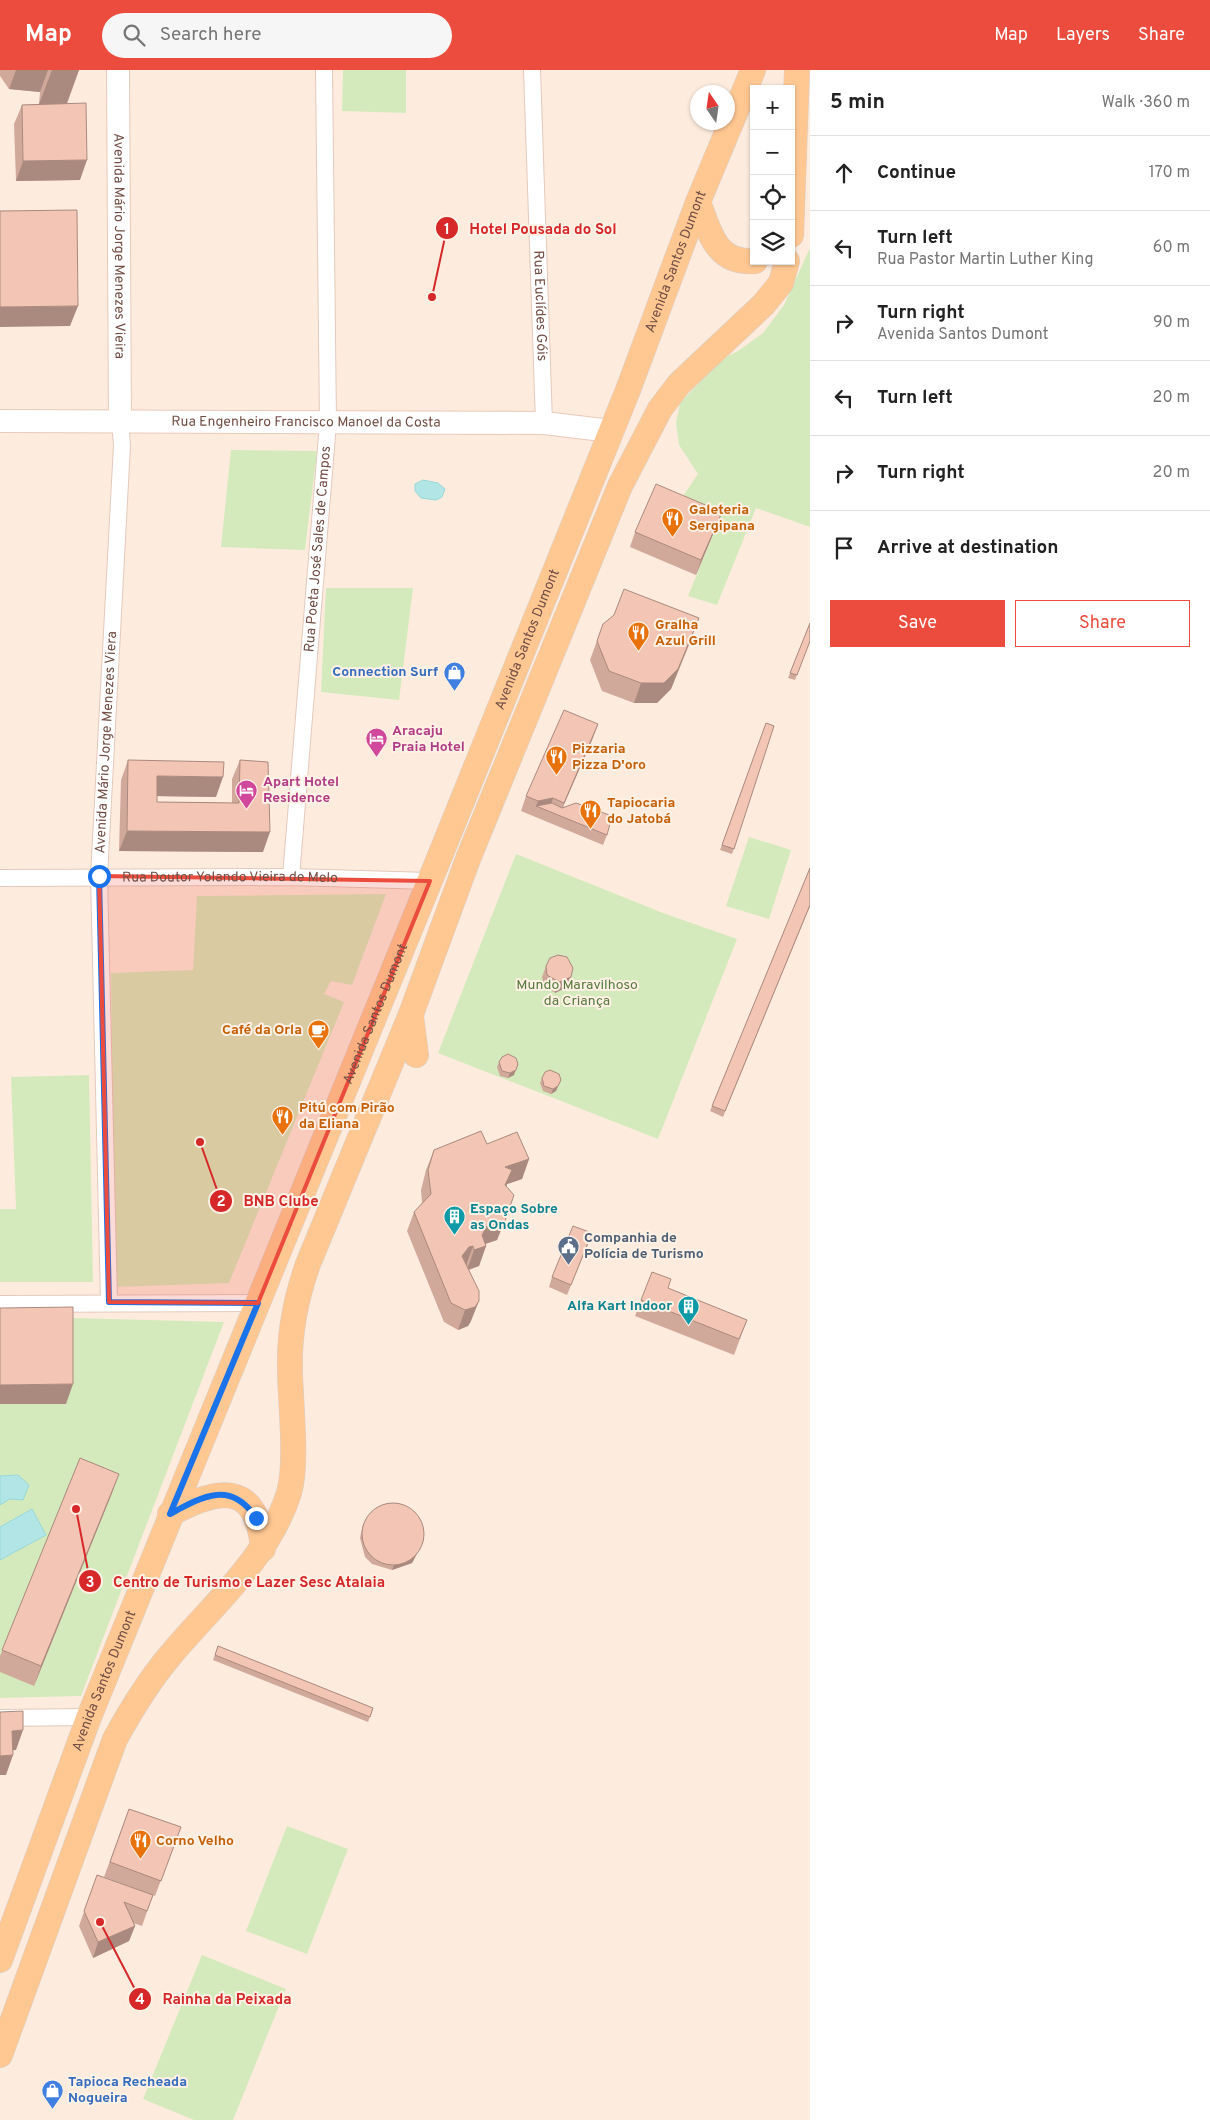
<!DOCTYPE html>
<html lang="en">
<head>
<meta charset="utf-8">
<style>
  body { margin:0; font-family:Overpass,sans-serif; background:#f6f6f6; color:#222 }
  .controls { position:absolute; right:15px; top:15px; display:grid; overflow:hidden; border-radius:0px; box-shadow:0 1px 4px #0004 }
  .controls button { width:45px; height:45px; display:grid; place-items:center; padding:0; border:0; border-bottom:1px solid #e0e0e0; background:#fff; color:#222; font:25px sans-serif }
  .compass { position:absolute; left:690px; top:15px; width:45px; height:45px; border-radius:50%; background:#fff; box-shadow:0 1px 4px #0004; rotate:347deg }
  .stop { position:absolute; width:15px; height:15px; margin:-11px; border:4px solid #1a73e8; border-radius:50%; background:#fff }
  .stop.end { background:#1a73e8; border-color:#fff; box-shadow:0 1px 5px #0008 }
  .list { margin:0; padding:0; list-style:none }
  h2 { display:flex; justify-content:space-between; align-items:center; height:65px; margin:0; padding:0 20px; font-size:21px }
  h2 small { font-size:16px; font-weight:400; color:#767676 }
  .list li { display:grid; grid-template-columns:32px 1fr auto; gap:15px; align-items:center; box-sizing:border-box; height:75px; padding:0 20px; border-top:1px solid #e0e0e0 }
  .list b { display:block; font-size:19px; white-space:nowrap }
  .list p { margin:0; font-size:16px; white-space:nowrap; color:#767676 }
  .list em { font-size:16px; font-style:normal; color:#767676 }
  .actions { display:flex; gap:10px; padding:15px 20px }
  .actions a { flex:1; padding:11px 0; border:1px solid #ec4c3d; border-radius:0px; text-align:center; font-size:18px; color:#ec4c3d }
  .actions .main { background:#ec4c3d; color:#fff }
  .icon { flex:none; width:28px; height:28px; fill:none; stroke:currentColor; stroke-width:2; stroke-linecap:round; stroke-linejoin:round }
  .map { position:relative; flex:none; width:810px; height:2050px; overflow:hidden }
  header { display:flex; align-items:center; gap:30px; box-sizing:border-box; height:70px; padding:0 25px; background:#ec4c3d; color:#fff }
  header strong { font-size:24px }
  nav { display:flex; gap:28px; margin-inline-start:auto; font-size:18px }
  .search { width:350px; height:45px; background:#f6f6f6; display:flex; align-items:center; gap:12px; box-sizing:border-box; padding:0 18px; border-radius:28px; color:#767676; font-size:19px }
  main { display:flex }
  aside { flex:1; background:#fff }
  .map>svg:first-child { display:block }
  .green { fill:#d5eabc }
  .water { fill:#b2e6e6; stroke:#98d7d8 }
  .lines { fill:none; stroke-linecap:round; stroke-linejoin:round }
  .street-casing { stroke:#e3c9bd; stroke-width:18 }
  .secondary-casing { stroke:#e8c9ba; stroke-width:24 }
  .primary-casing { stroke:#d8cecb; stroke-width:26 }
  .street { stroke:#fff; stroke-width:16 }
  .secondary { stroke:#fff; stroke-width:22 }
  .primary { stroke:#ffc893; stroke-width:25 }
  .wall { fill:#d1a99b }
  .shaded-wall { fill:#aa8a7e }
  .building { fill:#f3c5b4; stroke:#aa8a7e }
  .route { stroke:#1a73e8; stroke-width:6 }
  .marked { fill:#ec4c3d; fill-opacity:0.2; stroke:#ec4c3d; stroke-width:4; stroke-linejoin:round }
  .labels { text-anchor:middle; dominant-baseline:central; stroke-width:4; stroke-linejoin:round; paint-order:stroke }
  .street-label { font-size:14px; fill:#734f46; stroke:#fff1e5 }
  .food-label { font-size:14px; font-weight:bold; fill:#c56008; stroke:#fff1e5; text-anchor:start }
  .shop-label { font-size:14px; font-weight:bold; fill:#366cbe; stroke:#fff1e5; text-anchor:end }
  .hotel-label { font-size:14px; font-weight:bold; fill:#b23c85; stroke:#fff1e5; text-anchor:start }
  .park-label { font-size:14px; fill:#57793d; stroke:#fff1e5 }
  .culture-label { font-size:14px; font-weight:bold; fill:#0d838f; stroke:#fff1e5; text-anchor:start }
  .service-label { font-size:14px; font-weight:bold; fill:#4e5e75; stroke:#fff1e5; text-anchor:start }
  .leader { fill:none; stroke:#d62828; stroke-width:2 }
  .callout-dot { fill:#d62828; stroke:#fff1e5; stroke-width:2 }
  .mark-label { font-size:15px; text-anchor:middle; font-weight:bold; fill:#fff }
  .callout-label { font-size:15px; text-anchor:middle; font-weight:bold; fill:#d62828; stroke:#fff1e5; stroke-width:4; stroke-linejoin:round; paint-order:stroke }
</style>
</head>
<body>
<header>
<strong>Map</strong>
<div class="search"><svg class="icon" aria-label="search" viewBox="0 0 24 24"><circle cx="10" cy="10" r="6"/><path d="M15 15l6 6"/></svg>Search here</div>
<nav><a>Map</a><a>Layers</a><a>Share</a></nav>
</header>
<main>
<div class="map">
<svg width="810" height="2050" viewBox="0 0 810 2050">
  <rect width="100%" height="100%" fill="#fdecde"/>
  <g class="green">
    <path d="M343,0H406V43L342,41Z"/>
    <path d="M810,178V457L756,438L717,535L688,526L716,457L679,432L698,404L679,375L676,353L680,333L722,289L738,281L763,263L784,235Z"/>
    <path d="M231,380L317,381L305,480L221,477Z"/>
    <path d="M326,518H413L399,630L321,622Z"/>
    <path d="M749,767L791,780L769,849L726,836Z"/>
    <path d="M516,784L663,843L737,869L658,1069L438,983Z"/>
    <path d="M386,824L352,915L331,911L324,924L344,932L229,1213L115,1217L111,903L193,900L197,826Z"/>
    <path d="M89,1005L93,1212H0V1139H16L11,1007Z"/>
    <path d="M0,1246L224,1252L81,1626L0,1628Z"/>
    <path d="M287,1756L348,1779L307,1884L246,1861Z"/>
    <path d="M202,1885L286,1919L233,2050H194L143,2029Z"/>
  </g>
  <g class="water">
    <path d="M423,410L438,413L445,419L442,427L436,430L421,428L415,421V414Z"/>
    <path d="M18,1405L29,1415L23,1430L10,1429L0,1435V1406Z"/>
    <path d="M32,1439L46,1465L0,1490V1457Z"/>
  </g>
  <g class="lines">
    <defs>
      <g id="street">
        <path id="s1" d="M532,0L544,353"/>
        <path id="s2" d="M291,807L328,353L324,0"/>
        <path id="s3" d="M0,808L291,807L430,811"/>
        <path id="s4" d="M109,1232L99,806L122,375L120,352"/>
        <path d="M0,1234L258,1233"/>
        <path d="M0,1648L89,1647"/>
      </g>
      <g id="secondary">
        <path id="s5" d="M118,0L120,352"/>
        <path id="s6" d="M0,351L544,353L611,361"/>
      </g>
      <g id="primary">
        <path d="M698,132C710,162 715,194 755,191"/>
        <path d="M791,165L797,0"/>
        <path d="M411,946L416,985"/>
        <path d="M170,1444C218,1418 257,1410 263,1479"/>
        <path id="s7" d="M0,1890L89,1647L444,776L628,320L698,132L753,0"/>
        <path d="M0,1985L115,1669C131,1640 147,1613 169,1587C212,1535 268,1489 289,1423C298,1392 290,1332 290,1298C289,1261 296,1228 308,1194L411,944L468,789L620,416L660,339L679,314L763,235L781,213L787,191"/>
      </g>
    </defs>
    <use href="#street" class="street-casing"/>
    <use href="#secondary" class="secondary-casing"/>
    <use href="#primary" class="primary-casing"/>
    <use href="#street" class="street"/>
    <use href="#secondary" class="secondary"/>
    <use href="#primary" class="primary"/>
  </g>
  <g class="wall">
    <path d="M0,0H79L67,34L80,110L16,111L14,54L22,35L39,34L40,22L9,19L0,6Z"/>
    <path d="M722,442L716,457L696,505L630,477L635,462Z"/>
    <path d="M810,553V571L795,610L788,608Z"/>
    <path d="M603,554L692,568L671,619L657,633H634L602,621L590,590Z"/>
    <path d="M766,653L774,656L732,784L720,780Z"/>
    <path d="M598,654L592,670L563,737L607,765L603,775L521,741L526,726Z"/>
    <path d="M128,690L216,727L157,726V732L232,733V709L240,690L263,782L119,781L121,710Z"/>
    <path d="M810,798V836L723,1047L710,1041Z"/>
    <path d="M546,896L567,917L555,923L544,916L542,907Z"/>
    <path d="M499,992L514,1005L508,1008L500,1006L497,997Z"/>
    <path d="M542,1008L561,1010L556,1021L551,1024L543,1021L540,1013Z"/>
    <path d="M487,1074L529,1089L522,1109L507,1114L497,1170L485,1174L486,1176L479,1196L469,1200L471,1251L468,1256L458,1260L444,1252L407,1161L414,1142L422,1133L421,1120L426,1100L434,1080Z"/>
    <path d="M588,1174L567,1225L549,1217L552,1207Z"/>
    <path d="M668,1218L747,1250L734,1285L635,1246L641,1230Z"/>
    <path d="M80,1388L119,1404L112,1423L34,1616L0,1602V1586Z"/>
    <path d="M363,1454L424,1469L422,1474L412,1493L392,1500L372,1494L365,1487L360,1468Z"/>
    <path d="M218,1576L373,1638L368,1652L213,1590Z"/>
    <path d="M129,1739L181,1757L155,1826L153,1825L142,1856L133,1853L135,1856L129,1871L93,1888L79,1856L97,1805L152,1825L104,1807Z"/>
  </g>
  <g class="shaded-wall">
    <path d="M16,0H48L40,22L9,19Z"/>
    <path d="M52,0H79L66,35L39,34Z"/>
    <path d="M87,90L80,110L16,111L23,91Z"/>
    <path d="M78,236L70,256L0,257V237Z"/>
    <path d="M722,442L716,457L696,505L701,490Z"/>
    <path d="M699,548L671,619L657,633H634L641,613Z"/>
    <path d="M598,654L592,670L558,748L564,733Z"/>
    <path d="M157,706L223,707L216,727L150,726Z"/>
    <path d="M553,728L549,741L536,736L538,731Z"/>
    <path d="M127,761L270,762L263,782L119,781Z"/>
    <path d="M571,907L567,917L555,923L559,912Z"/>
    <path d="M518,994L514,1005L508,1008L510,1003Z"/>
    <path d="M558,1016L556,1021L551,1024L553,1019Z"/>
    <path d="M529,1089L522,1109L507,1114L505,1120V1097Z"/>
    <path d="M505,1151L497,1170L479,1176H486L479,1196L467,1200L474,1180L487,1156Z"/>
    <path d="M473,1176L466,1196L462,1186L469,1177Z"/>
    <path d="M479,1231L471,1251L468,1256L458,1260L465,1240Z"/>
    <path d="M73,1314L66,1334H0V1315Z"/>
    <path d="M119,1404L112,1423L34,1616L41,1596Z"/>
    <path d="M424,1469L422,1474L412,1493L392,1500L394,1495Z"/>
    <path d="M23,1660L16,1680L5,1681L12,1661Z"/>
    <path d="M13,1685L6,1705H0V1686Z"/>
    <path d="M135,1856L129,1871L93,1888L98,1872Z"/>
  </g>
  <g class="building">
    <path d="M86,33L87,90L23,91L22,35Z"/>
    <path d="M77,140L78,236L0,237V141Z"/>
    <path d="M656,414L722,442L701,490L635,462Z"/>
    <path d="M624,519L699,548L678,599L664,613H641L609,601L597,571L603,554L614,545Z"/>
    <path d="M810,553V571L797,605L790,603Z"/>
    <path d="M564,640L598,654L564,733L553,728L538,731L526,726Z"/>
    <path d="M766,653L774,656L734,779L722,775Z"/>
    <path d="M128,690L224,692L223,707L157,706V732L239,733L240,690L268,692L270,762L127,761Z"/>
    <path d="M552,733L562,738L576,733L612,746L607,765L536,736Z"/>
    <path d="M810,798V835L725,1041L712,1036Z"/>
    <path d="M558,885L567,887L573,898L571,907L559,912L547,905L546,896L550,888Z"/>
    <path d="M508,984L516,988L518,994L516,1000L510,1003L502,1001L499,992L502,987Z"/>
    <path d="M550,1000L559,1004L561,1010L558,1016L553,1019L544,1016L542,1008L545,1002Z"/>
    <path d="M481,1061L487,1074L517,1062L529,1089L505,1097L512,1100L505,1115L514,1125L505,1151L487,1156L482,1165L486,1176L474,1180L473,1176L469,1177L462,1186L479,1221V1231L475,1237L465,1240L451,1233L414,1142L431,1124L428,1100L434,1080Z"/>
    <path d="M573,1156L592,1163L571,1215L552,1207Z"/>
    <path d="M652,1202L671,1209L668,1218L747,1250L739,1269L641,1230Z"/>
    <path d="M73,1237V1314L0,1315V1238Z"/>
    <path d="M80,1388L119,1404L41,1596L2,1580Z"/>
    <circle cx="393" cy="1464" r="31"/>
    <path d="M218,1576L373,1638L370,1647L215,1585Z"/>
    <path d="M23,1641V1660L12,1661L13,1685L0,1686V1642Z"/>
    <path d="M129,1739L181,1757L161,1811L110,1792Z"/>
    <path d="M97,1805L153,1825L147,1841L124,1832L135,1856L98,1872L84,1841Z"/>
  </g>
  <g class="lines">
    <path class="route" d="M99,806L109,1232L258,1233L170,1444C203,1426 231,1410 256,1448"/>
  </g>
  <path class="marked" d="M99,806L430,811L258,1233L109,1232Z"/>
  <defs>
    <symbol id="restaurant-pin" viewBox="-11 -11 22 30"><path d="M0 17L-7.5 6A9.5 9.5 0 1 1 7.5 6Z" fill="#e8710a" stroke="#fff1e5"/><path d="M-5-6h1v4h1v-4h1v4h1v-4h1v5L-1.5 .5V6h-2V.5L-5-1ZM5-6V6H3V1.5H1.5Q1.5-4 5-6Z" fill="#fff"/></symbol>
    <symbol id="shop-pin" viewBox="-11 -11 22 30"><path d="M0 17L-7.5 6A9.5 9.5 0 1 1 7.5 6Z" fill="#3f7fe0" stroke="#fff1e5"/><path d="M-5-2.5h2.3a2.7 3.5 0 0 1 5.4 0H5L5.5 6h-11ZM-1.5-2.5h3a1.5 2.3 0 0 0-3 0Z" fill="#fff"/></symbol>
    <symbol id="hotel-pin" viewBox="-11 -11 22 30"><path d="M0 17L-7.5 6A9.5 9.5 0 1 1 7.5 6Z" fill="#d1479c" stroke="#fff1e5"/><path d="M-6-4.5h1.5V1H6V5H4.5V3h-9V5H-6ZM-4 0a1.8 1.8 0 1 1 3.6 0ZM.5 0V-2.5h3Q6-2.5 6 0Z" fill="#fff"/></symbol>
    <symbol id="cafe-pin" viewBox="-11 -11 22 30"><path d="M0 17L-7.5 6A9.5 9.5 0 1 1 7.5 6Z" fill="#e8710a" stroke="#fff1e5"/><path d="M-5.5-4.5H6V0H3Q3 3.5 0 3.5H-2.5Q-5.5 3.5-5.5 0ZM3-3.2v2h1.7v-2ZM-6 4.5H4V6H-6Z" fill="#fff"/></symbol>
    <symbol id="building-pin" viewBox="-11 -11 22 30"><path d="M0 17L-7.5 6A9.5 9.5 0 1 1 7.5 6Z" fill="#0f9aa8" stroke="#fff1e5"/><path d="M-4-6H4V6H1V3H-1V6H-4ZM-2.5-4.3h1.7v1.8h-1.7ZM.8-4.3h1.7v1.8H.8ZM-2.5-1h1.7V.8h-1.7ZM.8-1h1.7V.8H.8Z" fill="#fff"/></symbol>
    <symbol id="civic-pin" viewBox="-11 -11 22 30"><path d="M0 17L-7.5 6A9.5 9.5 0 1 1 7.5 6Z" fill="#5c6f8a" stroke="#fff1e5"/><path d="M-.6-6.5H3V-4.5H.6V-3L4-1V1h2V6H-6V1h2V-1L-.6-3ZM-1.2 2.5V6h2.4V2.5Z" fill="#fff"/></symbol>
  </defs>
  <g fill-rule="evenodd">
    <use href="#restaurant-pin" x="660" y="436" width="25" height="34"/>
    <use href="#restaurant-pin" x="626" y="550" width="25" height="34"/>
    <use href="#shop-pin" x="442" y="590" width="25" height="34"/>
    <use href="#hotel-pin" x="364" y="656" width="25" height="34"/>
    <use href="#restaurant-pin" x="544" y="674" width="25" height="34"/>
    <use href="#hotel-pin" x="234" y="708" width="25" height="34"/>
    <use href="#restaurant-pin" x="578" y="728" width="25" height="34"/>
    <use href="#cafe-pin" x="306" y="948" width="25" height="34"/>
    <use href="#restaurant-pin" x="270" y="1034" width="25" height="34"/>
    <use href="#building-pin" x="442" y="1134" width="25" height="34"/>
    <use href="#civic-pin" x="556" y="1164" width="25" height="34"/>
    <use href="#building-pin" x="676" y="1224" width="25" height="34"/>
    <use href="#restaurant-pin" x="128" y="1758" width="25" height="34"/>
    <use href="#shop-pin" x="40" y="2008" width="25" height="34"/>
  </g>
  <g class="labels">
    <g class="street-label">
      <text stroke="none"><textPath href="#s5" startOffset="176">Avenida Mário Jorge Menezes Vieira</textPath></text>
      <text stroke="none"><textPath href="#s7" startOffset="1828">Avenida Santos Dumont</textPath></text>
      <text stroke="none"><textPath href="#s1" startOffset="236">Rua Euclídes Góis</textPath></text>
      <text stroke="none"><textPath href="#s6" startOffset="306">Rua Engenheiro Francisco Manoel da Costa</textPath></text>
      <text stroke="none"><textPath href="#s2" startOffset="329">Rua Poeta José Sales de Campos</textPath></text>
      <text stroke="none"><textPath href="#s7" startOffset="1422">Avenida Santos Dumont</textPath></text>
      <text stroke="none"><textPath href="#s4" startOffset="560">Avenida Mário Jorge Menezes Viera</textPath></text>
      <text stroke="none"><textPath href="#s3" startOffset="230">Rua Doutor Yolando Vieira de Melo</textPath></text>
      <text stroke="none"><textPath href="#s7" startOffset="1018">Avenida Santos Dumont</textPath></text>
      <text stroke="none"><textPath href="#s7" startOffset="298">Avenida Santos Dumont</textPath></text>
    </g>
    <g class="food-label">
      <text x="689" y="440">Galeteria<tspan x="689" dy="16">Sergipana</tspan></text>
      <text x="655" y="555">Gralha<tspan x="655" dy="16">Azul Grill</tspan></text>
      <text x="572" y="679">Pizzaria<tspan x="572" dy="16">Pizza D'oro</tspan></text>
      <text x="607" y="733">Tapiocaria<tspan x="607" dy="16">do Jatobá</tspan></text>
      <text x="302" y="960" text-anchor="end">Café da Orla</text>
      <text x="299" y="1038">Pitú com Pirão<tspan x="299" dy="16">da Eliana</tspan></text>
      <text x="156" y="1771">Corno Velho</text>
    </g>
    <g class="shop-label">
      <text x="438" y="602">Connection Surf</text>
      <text x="68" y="2012" text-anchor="start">Tapioca Recheada<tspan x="68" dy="16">Nogueira</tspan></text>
    </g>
    <g class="hotel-label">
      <text x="392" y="661">Aracaju<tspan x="392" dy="16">Praia Hotel</tspan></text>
      <text x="263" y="712">Apart Hotel<tspan x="263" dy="16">Residence</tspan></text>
    </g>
    <g class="park-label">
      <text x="577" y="915">Mundo Maravilhoso<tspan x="577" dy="16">da Criança</tspan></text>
    </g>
    <g class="culture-label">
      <text x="470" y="1139">Espaço Sobre<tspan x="470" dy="16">as Ondas</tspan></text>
      <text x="672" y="1236" text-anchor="end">Alfa Kart Indoor</text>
    </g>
    <g class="service-label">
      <text x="584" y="1168">Companhia de<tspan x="584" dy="16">Polícia de Turismo</tspan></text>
    </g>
  </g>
  <path class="leader" d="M432 227L447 158M200 1072L221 1131M76 1439L90 1511M100 1852L140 1929"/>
  <g class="callout-dot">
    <circle cx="432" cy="227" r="5"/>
    <circle cx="200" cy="1072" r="5"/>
    <circle cx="76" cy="1439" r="5"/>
    <circle cx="100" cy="1852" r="5"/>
    <circle cx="447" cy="158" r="12"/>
    <circle cx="221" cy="1131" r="12"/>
    <circle cx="90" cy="1511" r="12"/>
    <circle cx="140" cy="1929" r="12"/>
  </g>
  <g class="mark-label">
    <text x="447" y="164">1</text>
    <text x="221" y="1136">2</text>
    <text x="90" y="1517">3</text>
    <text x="140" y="1934">4</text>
  </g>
  <g class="callout-label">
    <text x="543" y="164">Hotel Pousada do Sol</text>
    <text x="281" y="1136">BNB Clube</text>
    <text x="249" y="1517">Centro de Turismo e Lazer Sesc Atalaia</text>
    <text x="227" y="1934">Rainha da Peixada</text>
  </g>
</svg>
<div class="controls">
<button>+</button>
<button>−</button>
<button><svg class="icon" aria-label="locate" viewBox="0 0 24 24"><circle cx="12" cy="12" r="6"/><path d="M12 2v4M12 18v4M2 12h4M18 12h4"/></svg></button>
<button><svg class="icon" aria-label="layers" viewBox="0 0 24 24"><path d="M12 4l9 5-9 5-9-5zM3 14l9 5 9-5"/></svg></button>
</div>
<svg class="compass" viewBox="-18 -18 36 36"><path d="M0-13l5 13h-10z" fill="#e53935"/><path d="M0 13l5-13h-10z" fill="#767676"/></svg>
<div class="stop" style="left:99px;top:806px"></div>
<div class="stop end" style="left:256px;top:1448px"></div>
</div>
<aside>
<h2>5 min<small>Walk · 360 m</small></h2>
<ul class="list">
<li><svg class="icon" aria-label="ahead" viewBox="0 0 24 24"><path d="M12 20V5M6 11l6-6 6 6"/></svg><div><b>Continue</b></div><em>170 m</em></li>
<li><svg class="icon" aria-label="left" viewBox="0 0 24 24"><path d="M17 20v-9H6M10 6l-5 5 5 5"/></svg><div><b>Turn left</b><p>Rua Pastor Martin Luther King</p></div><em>60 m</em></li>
<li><svg class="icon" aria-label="right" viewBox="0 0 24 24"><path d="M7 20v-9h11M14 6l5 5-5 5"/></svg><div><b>Turn right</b><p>Avenida Santos Dumont</p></div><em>90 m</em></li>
<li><svg class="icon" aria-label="left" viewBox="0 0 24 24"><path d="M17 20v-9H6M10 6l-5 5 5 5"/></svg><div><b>Turn left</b></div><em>20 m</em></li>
<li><svg class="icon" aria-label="right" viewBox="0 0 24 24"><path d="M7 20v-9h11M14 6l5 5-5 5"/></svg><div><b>Turn right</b></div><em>20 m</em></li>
<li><svg class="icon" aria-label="arrive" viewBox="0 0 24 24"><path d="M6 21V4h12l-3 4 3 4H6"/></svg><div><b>Arrive at destination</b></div></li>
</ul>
<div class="actions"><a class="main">Save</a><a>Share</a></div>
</aside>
</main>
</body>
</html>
